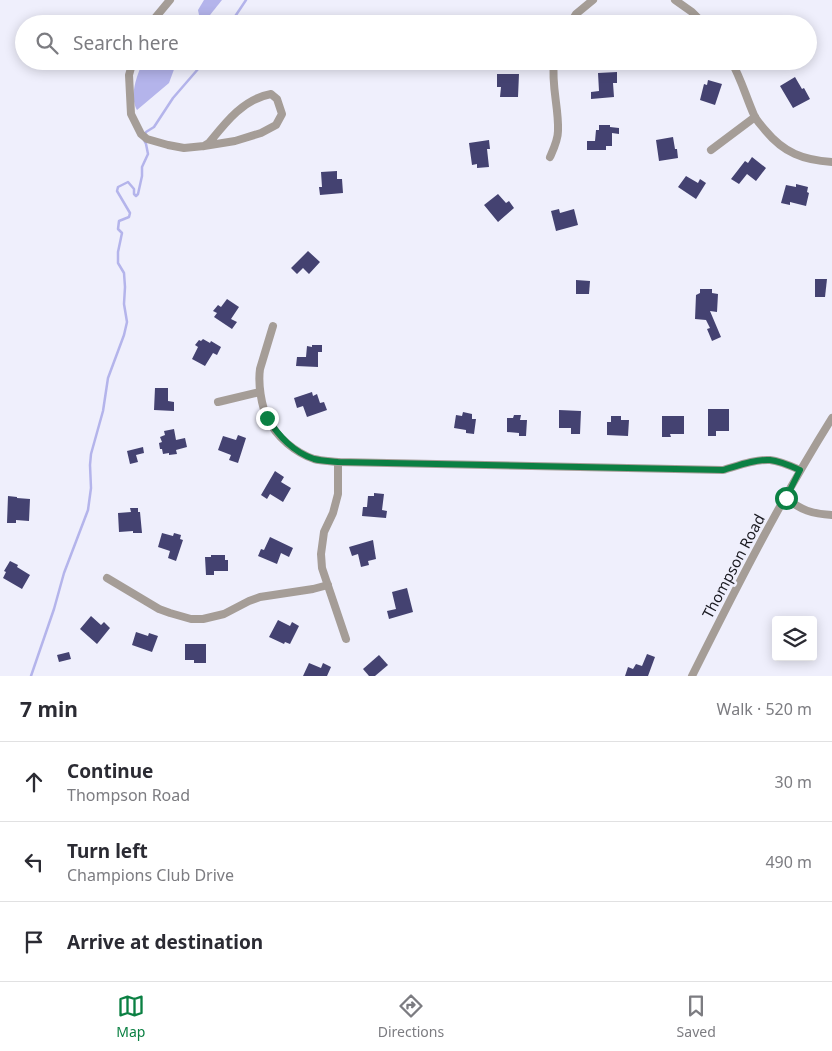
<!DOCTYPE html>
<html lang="en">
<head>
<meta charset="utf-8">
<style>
  body { margin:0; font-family:"Noto Sans",sans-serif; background:#f7f7f7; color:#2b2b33 }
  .controls { position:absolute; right:15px; bottom:15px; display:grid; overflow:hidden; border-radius:5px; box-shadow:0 2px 12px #0003 }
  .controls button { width:45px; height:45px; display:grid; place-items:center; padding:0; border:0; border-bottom:1px solid #e1e1e2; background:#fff; color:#2b2b33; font:25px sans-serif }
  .stop { position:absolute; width:15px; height:15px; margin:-11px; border:4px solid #0b8043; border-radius:50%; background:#fff }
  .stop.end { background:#0b8043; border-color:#fff; box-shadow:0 1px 5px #0008 }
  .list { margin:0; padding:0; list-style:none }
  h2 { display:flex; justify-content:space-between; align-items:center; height:65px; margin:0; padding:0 20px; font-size:21px }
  h2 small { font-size:16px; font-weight:400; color:#7c7c81 }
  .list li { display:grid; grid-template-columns:32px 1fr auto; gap:15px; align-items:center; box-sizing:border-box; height:80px; padding:0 20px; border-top:1px solid #e1e1e2 }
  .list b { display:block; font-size:19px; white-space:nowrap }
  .list p { margin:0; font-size:16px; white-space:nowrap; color:#7c7c81 }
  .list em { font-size:16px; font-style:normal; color:#7c7c81 }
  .icon { flex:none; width:28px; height:28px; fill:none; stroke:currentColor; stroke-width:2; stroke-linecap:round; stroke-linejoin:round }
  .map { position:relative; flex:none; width:832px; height:676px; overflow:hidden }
  .search { position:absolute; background:#fff; box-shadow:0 2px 12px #0003; left:15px; right:15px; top:15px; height:55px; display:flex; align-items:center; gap:12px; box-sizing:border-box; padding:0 18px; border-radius:28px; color:#7c7c81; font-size:19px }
  .sheet { height:305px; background:#fff }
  nav { display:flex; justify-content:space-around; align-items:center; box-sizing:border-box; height:70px; border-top:1px solid #e1e1e2; background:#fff; font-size:14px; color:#7c7c81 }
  nav a { display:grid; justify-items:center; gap:2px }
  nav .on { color:#0b8043 }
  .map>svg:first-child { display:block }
  .water { fill:#b4b4eb }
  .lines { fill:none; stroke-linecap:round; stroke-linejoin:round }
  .stream { stroke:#b4b4eb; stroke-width:2.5 }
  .building { fill:#444271 }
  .street { stroke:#a59d97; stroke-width:8 }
  .route { stroke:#0b8043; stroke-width:6 }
  .labels { text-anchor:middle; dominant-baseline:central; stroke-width:5; stroke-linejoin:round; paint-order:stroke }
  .street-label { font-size:15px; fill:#191920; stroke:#efeffc }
</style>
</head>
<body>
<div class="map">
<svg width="832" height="676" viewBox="0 0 832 676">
  <rect width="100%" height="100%" fill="#efeffc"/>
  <g class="water">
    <path d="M204,0H222L206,20H200L198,10Z"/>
    <path d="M143,61H176V64L169,83L137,110C129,95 137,76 143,61Z"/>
  </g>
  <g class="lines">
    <g class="stream">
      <path d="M230,24L246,0"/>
      <path d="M144,136L146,132L154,127L173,98L205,61"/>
      <path d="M31,676L54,609L64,573L88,510L91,488L90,465L91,454L103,411L108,378L124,335L127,322L124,304L125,287L124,273L118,263V252L122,233L118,229L119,221L129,217L130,213L117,191L118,187L128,182L134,189V194L136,196L138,194L142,176V167L148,154L146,144L144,140"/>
    </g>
  </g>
  <g class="building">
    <path d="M617,72V83H613L614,97L591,99V92L599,91L598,73Z"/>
    <path d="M497,74H519L518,97H500L501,87H497Z"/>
    <path d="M795,77L802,89L804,88L810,99L793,108L780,86Z"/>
    <path d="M708,80L722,84L715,105L700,100L704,84L707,85Z"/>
    <path d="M599,125H610V127L619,128V134L612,133V146H606V150H587V141H595L596,130H599Z"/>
    <path d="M673,137L675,149H677L678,158L659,161L656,140Z"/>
    <path d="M489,140L490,149H487L489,167L477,168V164L472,165L469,143Z"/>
    <path d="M752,157L766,168L756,181L747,174L739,184L731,179L745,161L748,163Z"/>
    <path d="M337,171V179H342L343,193L320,195L319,187H322L321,172Z"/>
    <path d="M686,176L698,183L700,179L706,183L696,199L678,187Z"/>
    <path d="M796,184L808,187L807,192L809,193L806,206L790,202V205L781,203L786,185L796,187Z"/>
    <path d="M498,194L506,203L509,201L514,208L498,222L484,205Z"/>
    <path d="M559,209L560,213L574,209L578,225L556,231L551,211Z"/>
    <path d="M308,251L320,262L309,274L303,268L297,274L291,268Z"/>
    <path d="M815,279H827L825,297H815Z"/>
    <path d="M576,280L590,281L589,294H576Z"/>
    <path d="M700,289H712V293L718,294L717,312L710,311L721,337L712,341L707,329L710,328L706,320L695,319L696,295L700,293Z"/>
    <path d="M227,299L239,307L231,319L237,322L232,329L214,317L217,313L213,311L218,305L221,307Z"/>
    <path d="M203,339L210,343L211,341L221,347L217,355L213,353L205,366L192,359L198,347L195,345L199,340L201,341Z"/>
    <path d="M312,345H322V352H318V367L296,366L297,357H306L307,346L312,347Z"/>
    <path d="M155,388H168V401L174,402V411L154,410Z"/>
    <path d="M312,392L313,396L317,394L320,403L324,402L327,410L307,417L303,406L297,408L294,398Z"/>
    <path d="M708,409H729V431H716V436H708Z"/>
    <path d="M559,410L581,411L580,434H571V428H559Z"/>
    <path d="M463,412L472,414V419H476L474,434L466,433V430L454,428L456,415L462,416Z"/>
    <path d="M514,415H521L520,420H527L526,436H519V433L507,432V418H513Z"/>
    <path d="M611,416H621V420H629L628,436L607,435V422H611Z"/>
    <path d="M662,416H684V434H670L671,437H662Z"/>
    <path d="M174,429L176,440L185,438L187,447L176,450L177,454L169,455V453L163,454L162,449H160L159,443L162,442L160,437L165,435L164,431Z"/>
    <path d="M238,435L246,438L238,463L229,460L231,455L218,450L223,436L236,440Z"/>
    <path d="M143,447L144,453L136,455L138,462L130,464L127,451Z"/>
    <path d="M275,471L284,477L281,482L291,488L283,502L270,494L267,499L261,495Z"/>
    <path d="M374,493L384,494L382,510L387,511L386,518L362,516L363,507H367L368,496H374Z"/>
    <path d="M8,496L17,497V498L30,499L29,521L16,520V523H7Z"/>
    <path d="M130,508H138V512H140L142,533H133V531L119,532L118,513L131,512Z"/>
    <path d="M162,533L173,536L174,533L181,535L180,539L183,540L176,561L168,558L170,551L158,547Z"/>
    <path d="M270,537L293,548L289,557L281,553L277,564L258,556L261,549L264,550Z"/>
    <path d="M373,540L376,559L368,561L369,565L361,567L358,554L352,556L349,547Z"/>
    <path d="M211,555H225V560H228V571H214V575H206L205,557H211Z"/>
    <path d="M10,561L18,565L17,567L30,575L22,589L3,578L6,572L4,571Z"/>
    <path d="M407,588L413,612L389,619L387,611L396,609L392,592Z"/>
    <path d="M91,616L101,625L104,622L110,628L97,644L80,629Z"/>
    <path d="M278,620L290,626L292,622L299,626L290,644L285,642L284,644L269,637Z"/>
    <path d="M136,632L148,636L149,633L158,636L152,652L132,645Z"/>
    <path d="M185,644H206V663H194V660H185Z"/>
    <path d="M69,652L71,659L59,662L57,655Z"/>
    <path d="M647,654L655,657L648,676H625L628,667L633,669L636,664L642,666Z"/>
    <path d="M379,655L388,665L375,676H369L363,669Z"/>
    <path d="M309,663L321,668L323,663L331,667L327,676H303Z"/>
  </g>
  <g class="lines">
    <g class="street">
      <path d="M675,0L692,12L704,24"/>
      <path d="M150,24L170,0"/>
      <path d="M570,24L576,14L593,0"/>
      <path d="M133,61L129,75L131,114L141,134L147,139L168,145L184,148L204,146L235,141L261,133L276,125L282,114L277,99L271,94C243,99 225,123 209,143L204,146"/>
      <path d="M731,61C741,78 746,97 754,115C756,120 761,125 765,130C784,153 803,160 832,162"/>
      <path d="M711,150L755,117"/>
      <path d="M550,157C554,148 558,140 558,131C559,108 551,86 554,61"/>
      <path d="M273,326L260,369C258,383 261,406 268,419C276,437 296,453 314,459C322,461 330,461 338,462L723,470C737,466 755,459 770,460C780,461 791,466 800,470"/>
      <path d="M218,402L260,392"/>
      <path d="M338,462V494L333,513L324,532L321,554L322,568L346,639"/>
      <path d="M785,498C802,510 811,514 832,515"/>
      <path d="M107,578L159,609L170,613L191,619H203L224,614L249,601L260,597L313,589L328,585"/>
      <path d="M692,676C736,588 780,501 832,418"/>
    </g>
  </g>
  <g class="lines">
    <path class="route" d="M267,418C279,436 293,452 314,459C322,461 330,461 338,462L723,470C737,466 755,459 770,460C780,461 791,466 800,470L786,498"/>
  </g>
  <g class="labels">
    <g class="street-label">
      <text transform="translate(733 566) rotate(-62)">Thompson Road</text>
    </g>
  </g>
</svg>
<div class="controls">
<button><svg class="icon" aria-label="layers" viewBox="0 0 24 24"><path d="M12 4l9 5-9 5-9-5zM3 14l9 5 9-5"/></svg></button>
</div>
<div class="stop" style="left:786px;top:498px"></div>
<div class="stop end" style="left:267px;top:418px"></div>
<div class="search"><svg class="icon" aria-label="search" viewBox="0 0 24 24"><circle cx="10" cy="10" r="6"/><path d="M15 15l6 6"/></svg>Search here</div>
</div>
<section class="sheet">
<h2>7 min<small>Walk · 520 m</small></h2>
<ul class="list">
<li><svg class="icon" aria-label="ahead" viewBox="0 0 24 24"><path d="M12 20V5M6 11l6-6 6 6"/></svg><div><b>Continue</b><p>Thompson Road</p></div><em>30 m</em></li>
<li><svg class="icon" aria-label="left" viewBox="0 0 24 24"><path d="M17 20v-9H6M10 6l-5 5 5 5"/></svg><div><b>Turn left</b><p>Champions Club Drive</p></div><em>490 m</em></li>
<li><svg class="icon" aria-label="arrive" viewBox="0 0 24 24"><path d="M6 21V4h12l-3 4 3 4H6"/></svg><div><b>Arrive at destination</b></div></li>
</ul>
</section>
<nav>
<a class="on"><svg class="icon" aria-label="map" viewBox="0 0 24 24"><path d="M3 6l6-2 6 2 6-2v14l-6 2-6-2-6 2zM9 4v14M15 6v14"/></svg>Map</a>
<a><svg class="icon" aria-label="directions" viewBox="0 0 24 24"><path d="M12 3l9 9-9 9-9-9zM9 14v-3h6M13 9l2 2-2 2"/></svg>Directions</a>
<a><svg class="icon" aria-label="saved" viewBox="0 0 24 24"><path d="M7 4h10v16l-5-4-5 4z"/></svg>Saved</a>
</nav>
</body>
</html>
